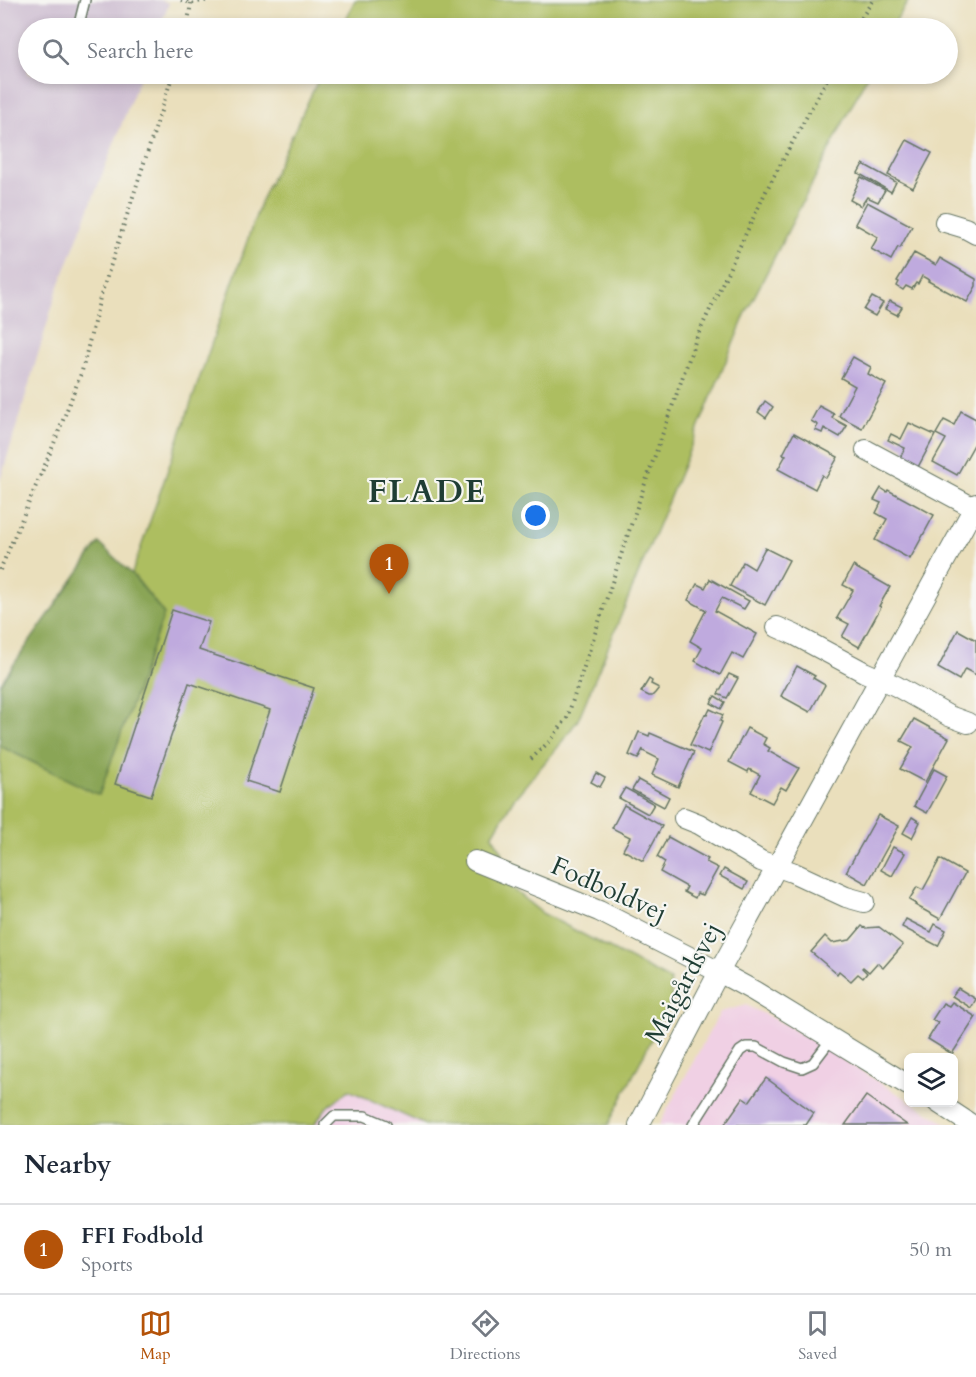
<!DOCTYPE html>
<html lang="en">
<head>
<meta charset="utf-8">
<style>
  body { margin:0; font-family:Cardo,serif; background:#f2f2f3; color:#1f2937 }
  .controls { position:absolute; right:18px; bottom:18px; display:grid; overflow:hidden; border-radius:9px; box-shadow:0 3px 9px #0003 }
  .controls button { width:54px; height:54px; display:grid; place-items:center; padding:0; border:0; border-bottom:2px solid #e0e1e3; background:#fff; color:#1f2937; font:30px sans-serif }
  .you { position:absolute; left:536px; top:516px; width:21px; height:21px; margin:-15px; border:4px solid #fff; border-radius:50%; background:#1a73e8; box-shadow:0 0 0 9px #1a73e833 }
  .badge { display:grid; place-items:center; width:39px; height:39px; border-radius:50%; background:#b45309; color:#fff; font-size:20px; font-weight:700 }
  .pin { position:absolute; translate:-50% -50px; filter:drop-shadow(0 2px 3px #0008) }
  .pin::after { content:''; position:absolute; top:32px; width:21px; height:18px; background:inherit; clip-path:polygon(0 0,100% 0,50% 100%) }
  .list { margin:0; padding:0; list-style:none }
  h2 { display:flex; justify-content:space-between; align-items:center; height:78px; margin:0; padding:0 24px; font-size:26px }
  h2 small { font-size:20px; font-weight:400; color:#747a83 }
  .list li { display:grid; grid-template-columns:39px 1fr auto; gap:18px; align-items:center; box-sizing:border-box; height:90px; padding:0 24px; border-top:2px solid #e0e1e3 }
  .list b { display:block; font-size:22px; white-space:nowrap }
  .list p { margin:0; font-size:20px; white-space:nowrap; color:#747a83 }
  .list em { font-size:20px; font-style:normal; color:#747a83 }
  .icon { flex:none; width:33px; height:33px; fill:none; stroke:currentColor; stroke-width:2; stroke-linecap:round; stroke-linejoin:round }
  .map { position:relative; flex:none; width:976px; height:1125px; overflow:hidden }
  .search { position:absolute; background:#fff; box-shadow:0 3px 9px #0003; left:18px; right:18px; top:18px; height:66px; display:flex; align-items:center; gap:15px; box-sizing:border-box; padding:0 21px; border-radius:33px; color:#747a83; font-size:22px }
  .sheet { height:168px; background:#fff }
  nav { display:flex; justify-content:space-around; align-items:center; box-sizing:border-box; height:84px; border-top:2px solid #e0e1e3; background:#fff; font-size:16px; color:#747a83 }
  nav a { display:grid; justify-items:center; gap:3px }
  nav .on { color:#b45309 }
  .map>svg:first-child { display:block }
  .built { fill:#f0d0e4 }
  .industrial { fill:#cebed1 }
  .green { fill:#adbe61; stroke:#667e4a; stroke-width:1.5 }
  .forest { fill:#8aa557; stroke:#547146; stroke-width:1.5 }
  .building { fill:#bfaade }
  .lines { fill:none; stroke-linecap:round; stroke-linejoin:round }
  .lane-casing { stroke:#667664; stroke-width:12 }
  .street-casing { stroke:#667664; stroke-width:22 }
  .path { stroke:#667664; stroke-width:4; stroke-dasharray:1.5 4.5; stroke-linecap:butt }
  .lane { stroke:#fff; stroke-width:9 }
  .street { stroke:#fff; stroke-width:20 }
  .labels { text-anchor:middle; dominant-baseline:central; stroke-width:4.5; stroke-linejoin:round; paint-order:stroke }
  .street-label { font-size:26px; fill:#1f3d34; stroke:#f6f6f2 }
  .district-label { font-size:32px; font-weight:bold; letter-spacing:1.5px; fill:#1f3d34; stroke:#f6f6f2 }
</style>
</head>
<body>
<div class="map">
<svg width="976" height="1125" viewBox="0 0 976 1125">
  <rect width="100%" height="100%" fill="#f6f6f2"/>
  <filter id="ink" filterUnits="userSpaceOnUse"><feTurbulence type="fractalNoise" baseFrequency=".0167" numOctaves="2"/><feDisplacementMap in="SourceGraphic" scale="12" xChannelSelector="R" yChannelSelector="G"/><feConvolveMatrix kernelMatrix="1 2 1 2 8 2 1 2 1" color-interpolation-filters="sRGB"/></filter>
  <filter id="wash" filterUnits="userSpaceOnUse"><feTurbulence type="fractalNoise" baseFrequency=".008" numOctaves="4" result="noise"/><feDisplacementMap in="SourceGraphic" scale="24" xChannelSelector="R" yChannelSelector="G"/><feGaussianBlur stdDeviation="1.35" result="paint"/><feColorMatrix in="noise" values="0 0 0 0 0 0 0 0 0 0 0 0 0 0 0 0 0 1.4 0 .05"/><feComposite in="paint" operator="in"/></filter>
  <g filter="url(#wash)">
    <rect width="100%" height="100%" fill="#eadfbc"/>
    <g class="built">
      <path d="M746,1005L790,1027L908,1100V1102L913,1103L949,1125H659L720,1012Z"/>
      <path d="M349,1090L425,1125H314L327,1107Z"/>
    </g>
    <path class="industrial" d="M0,0H160L169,3L159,28H28V74H141L57,291L0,481Z"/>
    <g class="green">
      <path d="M355,0H909L891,28H342Z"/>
      <path d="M321,74H868L745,315L578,720L558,747L513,800L492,836L502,851L510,887L542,913L670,980L672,999L608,1125H425L349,1090L327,1107L314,1125H0V746L99,795L164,614L132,573L261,201Z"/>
    </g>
    <path class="forest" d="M99,543L132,574L164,614L99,795L0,746V684Z"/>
    <g id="blocks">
      <g class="building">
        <path d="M907,140L932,153L913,188L888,175Z"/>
        <path d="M863,164L896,182L891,192L858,173Z"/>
        <path d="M861,177L885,190L878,202L867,197L861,206L850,200Z"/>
        <path d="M867,202L912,226L900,248L898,247L891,260L871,249L878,237L855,224Z"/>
        <path d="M914,253L936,265L940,258L976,279V286L967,302L928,281L929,280L922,276L918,284L916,283L912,289L906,286L903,290L897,286L899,282L897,281Z"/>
        <path d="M872,297L883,303L875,316L864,310Z"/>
        <path d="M890,301L902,307L897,315L885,309Z"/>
        <path d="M853,357L871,367L868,374L886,384L862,428L839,416L855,386L841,378Z"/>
        <path d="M765,401L773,407L766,418L758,412Z"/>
        <path d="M819,406L834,414L832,418L847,426L840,437L824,428L822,433L815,430L818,425L811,421Z"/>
        <path d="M961,411L976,419V441L957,475L933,462L946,439L936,434L944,420L954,425Z"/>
        <path d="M909,423L935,435L918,467L900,458L905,448L888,440L891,434L901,439Z"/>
        <path d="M794,433L838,457L826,478L822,475L815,489L778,469L786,455L783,454Z"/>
        <path d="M881,488L887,492L888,490L934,515L910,559L875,540L887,519L876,513L881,503L874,500Z"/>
        <path d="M765,548L789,560L765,605L730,586L743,562L754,569Z"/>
        <path d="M853,566L890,587L879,606L881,607L859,647L842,637L849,624L837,618L853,590L843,585Z"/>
        <path d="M710,579L749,601L744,609L722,598L715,611L757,634L743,659L732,653L720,675L695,661L702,648L690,641L706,610L688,600L697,584L705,588Z"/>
        <path d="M172,610L209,622L199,650L314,688L280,792L246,781L270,710L189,683L151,796L115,784Z"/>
        <path d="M958,630L976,640V675L965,669L959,680L938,668Z"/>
        <path d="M797,666L815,676L813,678L825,685L810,712L781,696Z"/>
        <path d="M729,674L738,678L727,698L718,694Z"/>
        <path d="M649,679L652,681L651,684L659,688L655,693L652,696H649L641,692Z"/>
        <path d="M715,696L725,702L721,709L711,703Z"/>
        <path d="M710,709L723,715L720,721L722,722L708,753L690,745L705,714L707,715Z"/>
        <path d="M914,719L949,738L925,782L900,769L913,747L901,741Z"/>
        <path d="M747,728L766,738L763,744L770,748L768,751L799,768L786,790L781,787L772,803L751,792L760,775L749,769L748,772L729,762Z"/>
        <path d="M639,732L649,736L650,733L694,752L678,787L652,775L659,759L643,751V749L638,759L629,755Z"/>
        <path d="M934,769L947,776L927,813L914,806Z"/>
        <path d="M596,773L605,778L600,787L591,782Z"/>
        <path d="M638,780L669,797L664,807L632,790Z"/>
        <path d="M625,788L654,804L648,814L619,798Z"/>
        <path d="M624,805L662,826L643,861L623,850L630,837L612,828Z"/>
        <path d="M878,815L899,826L867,884L846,872Z"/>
        <path d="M912,817L920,822L912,838L903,833Z"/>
        <path d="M668,837L708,859L706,862L718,868L703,895L697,893L695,898L684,892L687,887L660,872L665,862L657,857Z"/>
        <path d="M893,847L905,853L892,876L881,870Z"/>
        <path d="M940,859L965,873L940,919L915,905L916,904L909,900L917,887L923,890Z"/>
        <path d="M724,869L748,882L744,889L720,876Z"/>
        <path d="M906,919L931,932L935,924L946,930L938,946L902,927Z"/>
        <path d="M862,926L865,928L879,927L903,945L883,968L877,963L869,972L863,967L862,968L867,973L863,978L858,974L851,981L839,971L837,974L811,952L825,936L832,943L850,940Z"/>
        <path d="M958,988L976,999L971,1008L952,996Z"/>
        <path d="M952,1002L976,1017L952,1054L928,1039L938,1023L932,1020L943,1003L949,1006Z"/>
        <path d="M766,1078L814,1113L806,1125H724L743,1098L749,1102Z"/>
        <path d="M866,1096L907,1125H845Z"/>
      </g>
    </g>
  </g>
  <g filter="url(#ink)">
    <use href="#blocks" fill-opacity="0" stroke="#667664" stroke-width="1.5"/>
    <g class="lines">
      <defs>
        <g id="lane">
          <path d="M78,28L85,0"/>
          <path d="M325,1125L334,1116H365L386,1125"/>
          <path d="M693,1125L740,1051L746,1047H756L784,1062L802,1068L813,1063L832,1038"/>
        </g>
        <g id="street">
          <path d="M945,222L965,228L976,234"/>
          <path d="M866,450L974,508"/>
          <path d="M777,627L795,635L864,672L896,686L949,716L968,723"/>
          <path d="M684,818L699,824L761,861L792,872L846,897L864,902"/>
          <path d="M475,861L599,911L719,972L754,991L908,1085"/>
          <path d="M937,1102L972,1125"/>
          <path d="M639,1125L719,972L976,504"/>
        </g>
      </defs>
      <use href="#lane" class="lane-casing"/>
      <use href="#street" class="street-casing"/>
      <g class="path">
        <path d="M181,0L191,3L210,0"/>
        <path d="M187,28L191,3"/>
        <path d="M855,28L873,0"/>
        <path d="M0,570L53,446L82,371L100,298L173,74"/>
        <path d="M531,759L551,740L567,718L641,495L696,339L767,189L830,74"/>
      </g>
      <use href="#lane" class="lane"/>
      <use href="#street" class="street"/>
    </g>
  </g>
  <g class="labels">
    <g class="street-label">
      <text transform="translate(609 889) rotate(24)">Fodboldvej</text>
      <text transform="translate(683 983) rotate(-62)">Maigårdsvej</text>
    </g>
    <g class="district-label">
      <text x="427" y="492">FLADE</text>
    </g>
  </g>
</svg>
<div class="controls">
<button><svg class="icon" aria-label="layers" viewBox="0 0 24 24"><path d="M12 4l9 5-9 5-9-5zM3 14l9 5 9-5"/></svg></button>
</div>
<div class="you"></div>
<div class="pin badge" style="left:389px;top:594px">1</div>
<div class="search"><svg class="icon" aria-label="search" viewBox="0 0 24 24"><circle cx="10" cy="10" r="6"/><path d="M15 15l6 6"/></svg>Search here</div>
</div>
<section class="sheet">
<h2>Nearby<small></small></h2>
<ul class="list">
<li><span class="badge">1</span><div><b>FFI Fodbold</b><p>Sports</p></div><em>50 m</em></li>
</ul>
</section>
<nav>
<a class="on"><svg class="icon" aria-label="map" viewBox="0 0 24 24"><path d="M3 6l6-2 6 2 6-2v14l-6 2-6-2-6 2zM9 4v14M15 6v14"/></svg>Map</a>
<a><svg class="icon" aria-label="directions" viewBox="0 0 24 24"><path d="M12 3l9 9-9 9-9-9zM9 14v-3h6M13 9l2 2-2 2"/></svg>Directions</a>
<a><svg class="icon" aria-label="saved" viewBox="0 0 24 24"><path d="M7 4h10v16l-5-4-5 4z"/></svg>Saved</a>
</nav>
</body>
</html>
